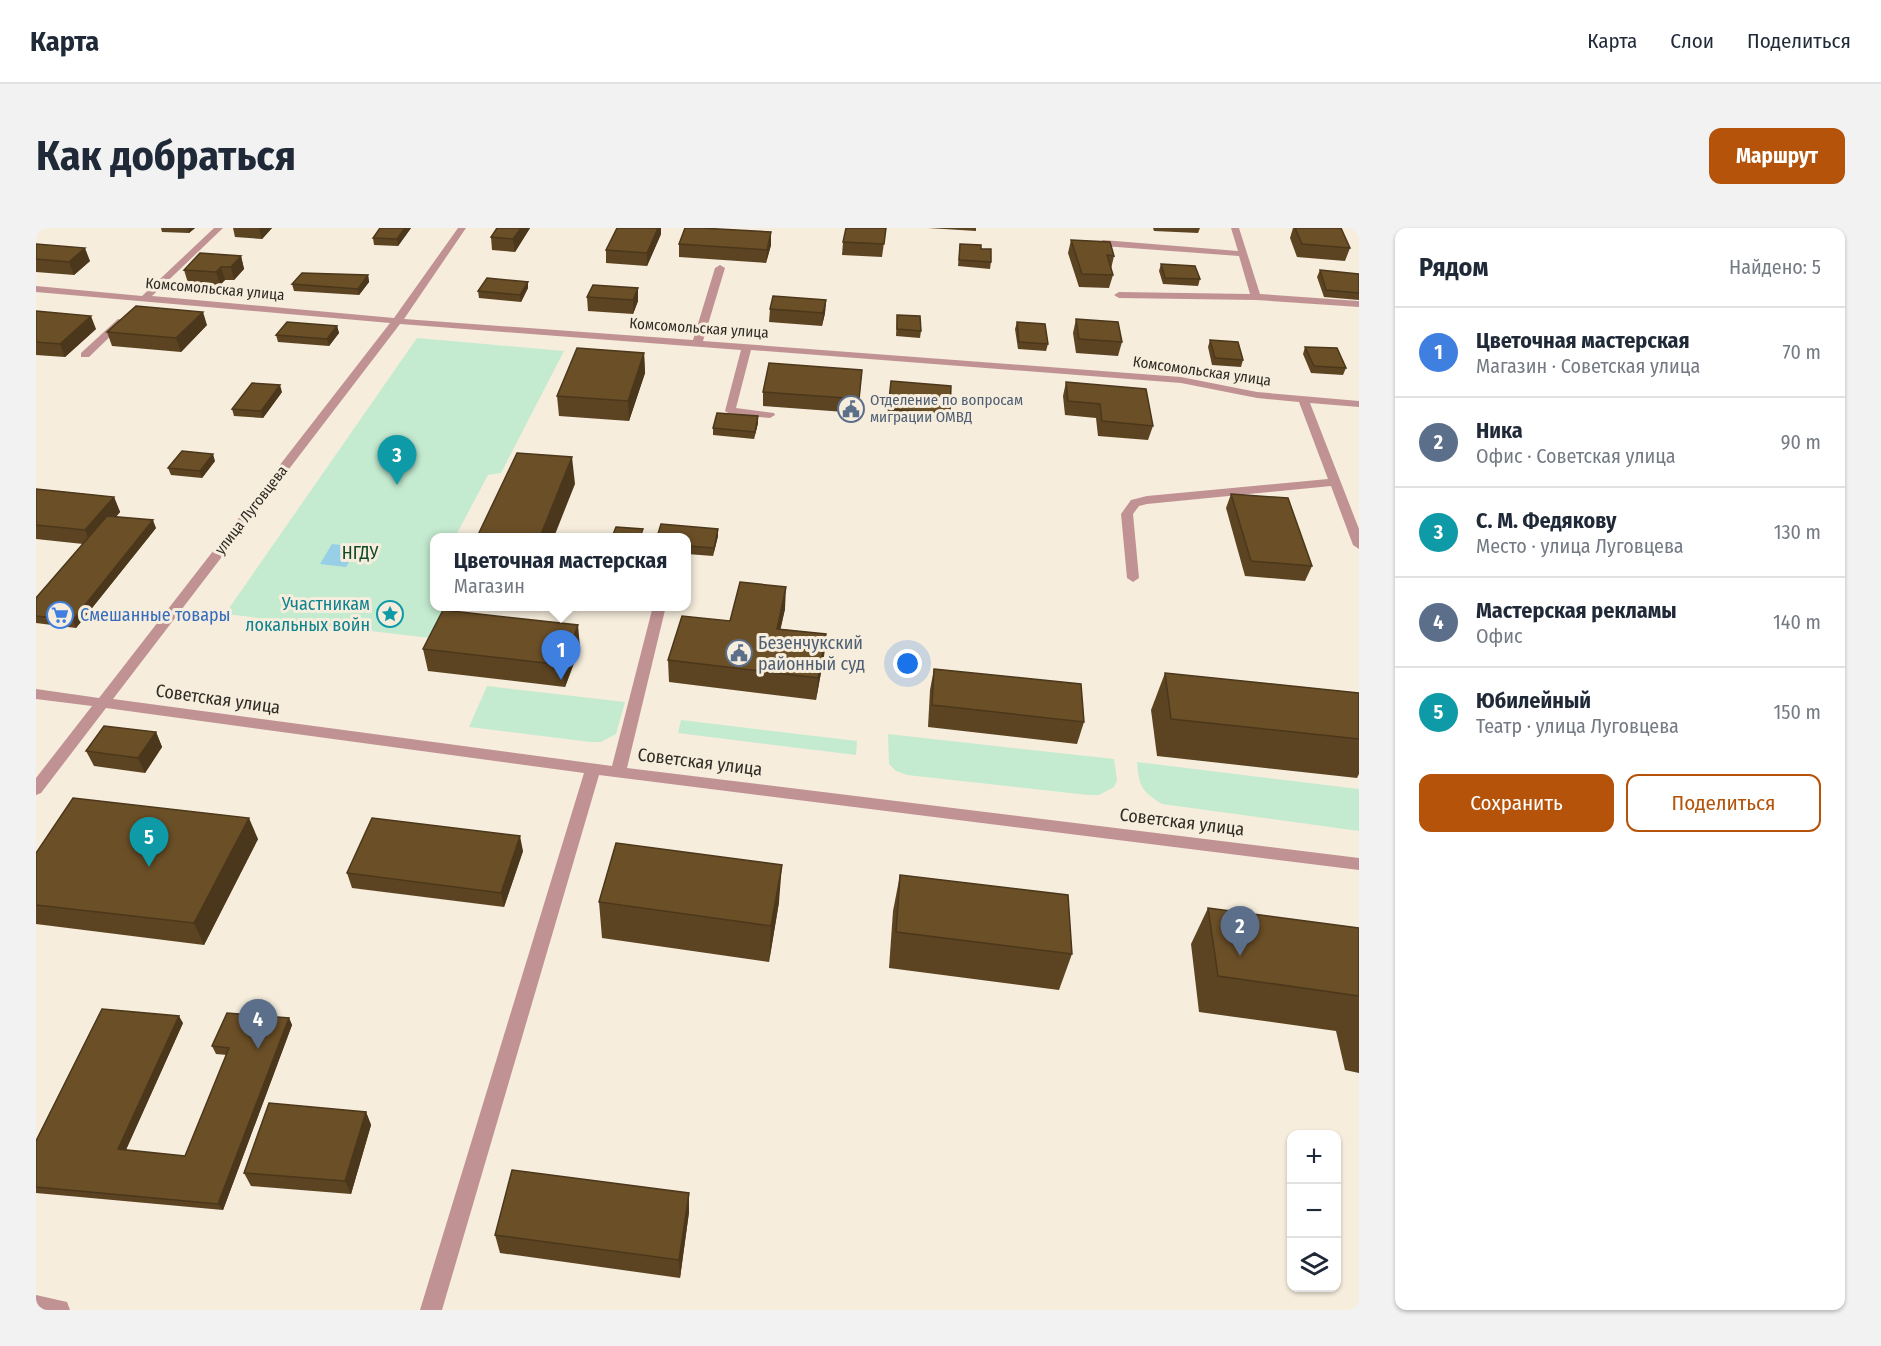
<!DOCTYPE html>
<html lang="ru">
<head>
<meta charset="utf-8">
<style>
  body { margin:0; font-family:"Fira Sans Condensed",sans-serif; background:#f2f2f3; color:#1f2937 }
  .controls { position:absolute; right:18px; bottom:18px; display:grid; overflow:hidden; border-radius:12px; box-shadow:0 2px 4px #0004 }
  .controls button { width:54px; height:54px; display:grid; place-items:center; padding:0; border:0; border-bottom:2px solid #e0e1e3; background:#fff; color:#1f2937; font:30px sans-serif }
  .you { position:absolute; left:872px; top:436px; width:21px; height:21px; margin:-15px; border:4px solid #fff; border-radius:50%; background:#1a73e8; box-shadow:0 0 0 9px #1a73e833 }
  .badge { display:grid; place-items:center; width:39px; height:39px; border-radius:50%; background:#b45309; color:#fff; font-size:20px; font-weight:700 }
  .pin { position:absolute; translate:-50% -50px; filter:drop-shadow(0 2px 3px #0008) }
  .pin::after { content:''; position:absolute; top:32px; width:21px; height:18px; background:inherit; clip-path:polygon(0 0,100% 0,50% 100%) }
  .popup { position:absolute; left:394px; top:305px; width:261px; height:78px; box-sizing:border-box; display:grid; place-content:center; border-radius:12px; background:#fff; filter:drop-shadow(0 2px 4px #0005); font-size:20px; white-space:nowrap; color:#747a83 }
  .popup b { font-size:22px; color:#1f2937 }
  .popup::after { content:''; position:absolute; left:50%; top:100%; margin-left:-12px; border:12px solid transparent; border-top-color:#fff }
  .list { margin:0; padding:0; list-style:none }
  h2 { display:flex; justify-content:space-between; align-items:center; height:78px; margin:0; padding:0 24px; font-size:26px }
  h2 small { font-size:20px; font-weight:400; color:#747a83 }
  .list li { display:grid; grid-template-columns:39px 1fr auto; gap:18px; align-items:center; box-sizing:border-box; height:90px; padding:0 24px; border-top:2px solid #e0e1e3 }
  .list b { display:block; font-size:22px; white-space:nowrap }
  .list p { margin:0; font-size:20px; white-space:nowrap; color:#747a83 }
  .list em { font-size:20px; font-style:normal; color:#747a83 }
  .actions { display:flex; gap:12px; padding:18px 24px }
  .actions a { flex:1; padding:14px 0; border:2px solid #b45309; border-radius:12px; text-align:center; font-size:21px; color:#b45309 }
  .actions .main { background:#b45309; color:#fff }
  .icon { flex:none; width:33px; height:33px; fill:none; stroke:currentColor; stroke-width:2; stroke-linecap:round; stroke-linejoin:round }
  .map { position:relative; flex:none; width:1323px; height:1082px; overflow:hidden; border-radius:12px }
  header { display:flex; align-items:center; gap:36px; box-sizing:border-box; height:84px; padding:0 30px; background:#fff; border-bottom:2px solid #e0e1e3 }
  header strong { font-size:28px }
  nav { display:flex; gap:33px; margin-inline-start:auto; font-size:21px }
  .intro { display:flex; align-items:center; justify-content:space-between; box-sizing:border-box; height:144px; padding:0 36px }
  h1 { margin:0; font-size:42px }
  .button { padding:15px 27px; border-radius:12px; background:#b45309; color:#fff; font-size:21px; font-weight:700 }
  main { display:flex; gap:36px; padding:0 36px }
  aside { flex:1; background:#fff; border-radius:12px; box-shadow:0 2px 4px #0004 }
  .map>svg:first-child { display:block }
  .green { fill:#c4ebd0 }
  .water { fill:#96cfe6 }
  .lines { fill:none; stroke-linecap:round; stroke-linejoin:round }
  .minor { fill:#c19293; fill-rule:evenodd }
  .wall { fill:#5c4422 }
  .shaded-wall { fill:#4b371b }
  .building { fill:#6b4f27; stroke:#4b371b; stroke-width:1.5 }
  .labels { text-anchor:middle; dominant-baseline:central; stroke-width:6; stroke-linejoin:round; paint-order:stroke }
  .far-street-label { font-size:15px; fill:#2f2b25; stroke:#f6eddc }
  .far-service-label { font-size:15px; fill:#4e5e75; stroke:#f6eddc; text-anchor:start }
  .park-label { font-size:18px; fill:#0e4729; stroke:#f6eddc }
  .culture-label { font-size:18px; fill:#0d838f; stroke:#f6eddc; text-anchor:end }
  .shop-label { font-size:18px; fill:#366cbe; stroke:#f6eddc; text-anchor:start }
  .service-label { font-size:18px; fill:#4e5e75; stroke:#f6eddc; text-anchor:start }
  .street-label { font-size:18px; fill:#2f2b25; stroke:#f6eddc }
</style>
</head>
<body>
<header>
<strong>Карта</strong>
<nav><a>Карта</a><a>Слои</a><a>Поделиться</a></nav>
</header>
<div class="intro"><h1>Как добраться</h1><a class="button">Маршрут</a></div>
<main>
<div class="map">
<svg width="1323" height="1082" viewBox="0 0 1323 1082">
  <rect width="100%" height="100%" fill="#f6eddc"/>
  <g class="green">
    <path d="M381,110L528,123L465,245L452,247L419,309L399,310V378L419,379L403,411L189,386Z"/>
    <path d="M451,458L589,474L580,506L565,514H555L433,499Z"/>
    <path d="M645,492L821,513L820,527L642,505Z"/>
    <path d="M852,506L1078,531L1081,552L1078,559L1063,567H1052L871,547L860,543L853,536Z"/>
    <path d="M1101,534L1323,561V603L1126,576C1105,563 1103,558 1101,534Z"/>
  </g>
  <path class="water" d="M296,316L322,319L310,339L284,336Z"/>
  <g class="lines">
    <g class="minor">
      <path d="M178,0H187L116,68L358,90L422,0H430L368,91L657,112L679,40L684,37L689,40L667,113L1145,149L1221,164L1323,173V179L1274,175L1323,301V321L1317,317L1295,258L1111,276L1103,278L1097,286L1103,350L1097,354L1091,350L1085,286L1095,272L1111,268L1292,251L1263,174L1221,170L1145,155L715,122L700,180L738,185L739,187L734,190L694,186L689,183L705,122L364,96L77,471L576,538L617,378H630L591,540L1323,630V642L563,547L406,1082H384L548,545L70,480L5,565L0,567V550L56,478L0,471V461L63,470L354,95L0,64V58L106,68Z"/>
      <path d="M1195,0H1203L1224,66L1323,73V79L1220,72L1083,70L1078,67L1083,64L1214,66L1203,28L1067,18L1063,15L1067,12L1202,23Z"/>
      <path d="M82,91L90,93L53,129H45V125Z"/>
      <path d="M0,1067L31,1074L34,1082H0Z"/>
    </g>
  </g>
  <g class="wall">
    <path d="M125,0H159L153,5L126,4Z"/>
    <path d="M197,0H236L226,11L199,9Z"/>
    <path d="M344,0H375L362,18L338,17L337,10Z"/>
    <path d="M461,0H494L479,24L456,22L455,9Z"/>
    <path d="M850,0L846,29L806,27L807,14Z"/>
    <path d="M892,0H940V3Z"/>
    <path d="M1117,0H1164L1162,5L1118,3Z"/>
    <path d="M1257,0H1298L1314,20L1309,33L1261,29L1254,10Z"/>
    <path d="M735,4V17L730,35L643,29V16Z"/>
    <path d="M625,6L611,38L570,35V22Z"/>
    <path d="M1035,12L1078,28L1075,41L1077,47L1073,60L1043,59L1032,25Z"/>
    <path d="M0,16L54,33L38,47L0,44Z"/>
    <path d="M924,16L955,34L954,41L922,38Z"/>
    <path d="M205,28L208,41L198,52H189L184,57L152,55L148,42Z"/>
    <path d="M1125,36L1164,51L1162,58L1127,56L1123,43Z"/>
    <path d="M1284,42L1323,46V72L1288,69L1281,49Z"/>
    <path d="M332,47L333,54L323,67L258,63L256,56Z"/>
    <path d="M492,60L485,74L443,70L442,63Z"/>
    <path d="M602,60V73L597,86L552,83L551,69Z"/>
    <path d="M790,72L789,85L786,98L733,94L734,81Z"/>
    <path d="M0,83L60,101L29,129L0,127Z"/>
    <path d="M861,87L885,103L884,110L860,108Z"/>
    <path d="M1040,91L1086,114L1082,128L1040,125L1037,105Z"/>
    <path d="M981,94L1012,116L1010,123L982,121L979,101Z"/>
    <path d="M171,97L145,124L76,118L71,104Z"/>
    <path d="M301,98L303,105L293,118L242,114L240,107Z"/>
    <path d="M1174,112L1207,132L1205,139L1176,137L1172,119Z"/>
    <path d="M1269,119L1310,140L1307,147L1275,145L1267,126Z"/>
    <path d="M608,125L609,145L593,193L523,188L521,168Z"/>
    <path d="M826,142L822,185L727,178V164Z"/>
    <path d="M855,153L914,186L913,194L851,189Z"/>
    <path d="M1030,154L1117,198L1112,212L1062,208L1060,190L1029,187L1027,168Z"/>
    <path d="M246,164L227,190L198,188L196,181Z"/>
    <path d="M722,195L718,211L677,207V200Z"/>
    <path d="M179,233L166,250L135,247L132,240Z"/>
    <path d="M0,261L78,269L84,284L80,289L120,300L40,400L0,395V370L47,316L0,311Z"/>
    <path d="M1195,266L1276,338L1269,353L1209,348L1190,280Z"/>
    <path d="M682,308L677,328L651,326V309Z"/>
    <path d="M749,381L744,401L790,406L788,428L780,472L633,454L632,432L694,393Z"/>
    <path d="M544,419L529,459L392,443L387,421Z"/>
    <path d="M898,441L1048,494L1041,516L892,499L894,462Z"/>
    <path d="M1129,445L1323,465V546L1321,550L1121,528L1115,482Z"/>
    <path d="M120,504L126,519L109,545L58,538L50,523Z"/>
    <path d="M222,611L168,717L0,696V625Z"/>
    <path d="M487,623L468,679L316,660L311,645Z"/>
    <path d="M864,647L1036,726L1023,762L853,740L857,683Z"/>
    <path d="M563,674H743L733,734L566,710Z"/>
    <path d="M1172,680L1323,700V845L1309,842L1300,803L1163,784L1155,716Z"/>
    <path d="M253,790L256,797L187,982L0,965V913L147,795L90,922L149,928L191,827L180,826L176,818Z"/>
    <path d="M330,884L335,897L315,966L215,958L208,945Z"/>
    <path d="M653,984L644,1050L464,1025L459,1007Z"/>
  </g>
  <g class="shaded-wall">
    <path d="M152,0H159L153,5Z"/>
    <path d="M223,0H236L226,11Z"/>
    <path d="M369,0H375L362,18L361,11Z"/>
    <path d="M485,0H494L479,24L477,11Z"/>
    <path d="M622,0H625V6L611,38V25Z"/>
    <path d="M735,4V17L730,35L731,22Z"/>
    <path d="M49,20L54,33L38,47L33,34Z"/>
    <path d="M205,28L208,41L198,52L195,39Z"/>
    <path d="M185,39L189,52L184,57L180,44Z"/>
    <path d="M332,47L333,54L323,67L322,61Z"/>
    <path d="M492,54V60L485,74L484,67Z"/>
    <path d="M602,60V73L597,86V72Z"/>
    <path d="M790,72L789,85L786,98L787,85Z"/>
    <path d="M167,84L171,97L145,124L140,110Z"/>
    <path d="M55,88L60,101L29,129L24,116Z"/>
    <path d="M301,98L303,105L293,118L291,111Z"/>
    <path d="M608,125L609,145L593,193L592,173Z"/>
    <path d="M244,157L246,164L227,190L225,183Z"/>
    <path d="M722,188V195L718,211L719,204Z"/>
    <path d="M177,226L179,233L166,250L164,243Z"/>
    <path d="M536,229L539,256L518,309H504Z"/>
    <path d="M78,269L84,284L55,317L49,302Z"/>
    <path d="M117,292L120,300L40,400L37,392Z"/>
    <path d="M682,301V308L677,328L678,320Z"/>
    <path d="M750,359L749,381L740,422L741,401Z"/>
    <path d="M542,397L544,419L529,459L527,437Z"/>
    <path d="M790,406L788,428L780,472L782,450Z"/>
    <path d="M120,504L126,519L109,545L102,530Z"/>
    <path d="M213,590L222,611L168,717L158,695Z"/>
    <path d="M484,608L487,623L468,679L465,665Z"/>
    <path d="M746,637L743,674L733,734L735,698Z"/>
    <path d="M143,788L147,795L87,928L82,921Z"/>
    <path d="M253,790L256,797L187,982L182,976Z"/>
    <path d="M330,884L335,897L315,966L309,953Z"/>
    <path d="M653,965V984L644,1050L643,1032Z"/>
  </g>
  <g class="building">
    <path d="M344,0H369L361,11L337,10Z"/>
    <path d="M461,0H485L477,11L455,9Z"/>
    <path d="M581,0H622L611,25L570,22Z"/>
    <path d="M649,0H665L735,4L731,22L643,16Z"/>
    <path d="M810,0H850L848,16L807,14Z"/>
    <path d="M1259,0H1305L1314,20L1266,16Z"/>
    <path d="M1035,12L1074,14L1078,28L1071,27L1077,47L1046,46Z"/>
    <path d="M0,16L49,20L33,34L0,31Z"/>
    <path d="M924,16L945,17V21H955V34L923,32Z"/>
    <path d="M164,25L205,28L195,39H185L180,44L148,42Z"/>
    <path d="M1125,36L1159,38L1164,51L1129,50Z"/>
    <path d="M1284,42L1323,46V65L1290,62Z"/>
    <path d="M266,45L332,47L322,61L256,56Z"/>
    <path d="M451,50L492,54L484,67L442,63Z"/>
    <path d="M557,57L602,60L597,72L551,69Z"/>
    <path d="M737,68L790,72L787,85L734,81Z"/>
    <path d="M100,78L167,84L140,110L71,104Z"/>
    <path d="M0,83L55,88L24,116L0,114Z"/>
    <path d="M861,87L884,88L885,103L861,101Z"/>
    <path d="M1040,91L1082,94L1086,114L1043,111Z"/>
    <path d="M251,94L301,98L291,111L240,107Z"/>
    <path d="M981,94L1009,96L1012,116L983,114Z"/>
    <path d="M1174,112L1202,114L1207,132L1179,130Z"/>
    <path d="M1269,119L1301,120L1310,140L1278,138Z"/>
    <path d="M541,120L608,125L592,173L521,168Z"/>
    <path d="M733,135L826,142L823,171L727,164Z"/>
    <path d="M855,153L915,158L914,186L852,181Z"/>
    <path d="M1030,154L1110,161L1117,198L1066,193L1064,176L1032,173Z"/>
    <path d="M216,155L244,157L225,183L196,181Z"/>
    <path d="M681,185L722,188L719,204L677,200Z"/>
    <path d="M146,223L177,226L164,243L132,240Z"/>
    <path d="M481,225L536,229L504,309H441Z"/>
    <path d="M0,261L78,269L49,302L0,297Z"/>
    <path d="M1195,266L1252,270L1276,338L1215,333Z"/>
    <path d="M71,288L117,292L37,392L0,388V370Z"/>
    <path d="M625,296L682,301L678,320L651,318V309H621Z"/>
    <path d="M580,299L607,301L604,309H576Z"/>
    <path d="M704,354L750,359L741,401L790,406L782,450L632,432L646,388L694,393Z"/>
    <path d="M407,382L542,397L527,437L387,421Z"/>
    <path d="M898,441L1045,456L1048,494L896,477Z"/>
    <path d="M1129,445L1323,465V511L1135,491Z"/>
    <path d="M68,498L120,504L102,530L50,523Z"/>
    <path d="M37,570L213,590L158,695L0,677V625Z"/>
    <path d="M336,590L484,608L465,665L311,645Z"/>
    <path d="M580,615L746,637L735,698L563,674Z"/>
    <path d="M864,647L1032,667L1036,726L860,704Z"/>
    <path d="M1172,680L1323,700V768L1182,748Z"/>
    <path d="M66,781L143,788L82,921L149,928L193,820L176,818L191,785L253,790L182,976L0,959V913Z"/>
    <path d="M233,875L330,884L309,953L208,945Z"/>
    <path d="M476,942L653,965L643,1032L459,1007Z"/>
  </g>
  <defs>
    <symbol id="civic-ring" viewBox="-11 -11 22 22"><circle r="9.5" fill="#f6eddc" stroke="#5c6f8a" stroke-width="1.5"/><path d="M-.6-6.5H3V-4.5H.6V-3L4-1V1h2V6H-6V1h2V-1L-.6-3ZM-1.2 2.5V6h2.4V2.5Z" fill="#5c6f8a"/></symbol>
    <symbol id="sight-ring" viewBox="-11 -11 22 22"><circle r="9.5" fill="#f6eddc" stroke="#0f9aa8" stroke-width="1.5"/><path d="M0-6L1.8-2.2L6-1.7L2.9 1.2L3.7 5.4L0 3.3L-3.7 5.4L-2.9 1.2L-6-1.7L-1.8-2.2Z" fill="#0f9aa8"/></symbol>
    <symbol id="supermarket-ring" viewBox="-11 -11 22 22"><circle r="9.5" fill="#f6eddc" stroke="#3f7fe0" stroke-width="1.5"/><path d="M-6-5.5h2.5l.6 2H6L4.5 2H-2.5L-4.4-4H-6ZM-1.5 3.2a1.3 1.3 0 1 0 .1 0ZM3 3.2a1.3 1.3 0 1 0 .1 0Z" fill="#3f7fe0"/></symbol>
  </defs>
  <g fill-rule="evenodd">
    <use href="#civic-ring" x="800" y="166" width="30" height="30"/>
    <use href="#sight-ring" x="339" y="371" width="30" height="30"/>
    <use href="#supermarket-ring" x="9" y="372" width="30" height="30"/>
    <use href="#civic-ring" x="688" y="410" width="30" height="30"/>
  </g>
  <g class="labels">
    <g class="far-street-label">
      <text transform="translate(179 61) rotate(5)">Комсомольская улица</text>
      <text transform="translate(663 100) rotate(4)">Комсомольская улица</text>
      <text transform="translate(1166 143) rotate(8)">Комсомольская улица</text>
      <text transform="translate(215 282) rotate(-52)">улица Луговцева</text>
    </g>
    <g class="far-service-label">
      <text x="834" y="172">Отделение по вопросам<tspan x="834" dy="17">миграции ОМВД</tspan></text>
    </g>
    <g class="park-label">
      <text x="324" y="325">НГДУ</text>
    </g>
    <g class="culture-label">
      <text x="334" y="376">Участникам<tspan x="334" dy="21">локальных войн</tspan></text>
    </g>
    <g class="shop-label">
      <text x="44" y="387">Смешанные товары</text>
    </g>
    <g class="service-label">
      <text x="722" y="415">Безенчукский<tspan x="722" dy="21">районный суд</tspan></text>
    </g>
    <g class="street-label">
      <text transform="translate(182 471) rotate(8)">Советская улица</text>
      <text transform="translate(664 534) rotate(7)">Советская улица</text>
      <text transform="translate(1146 594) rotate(7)">Советская улица</text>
    </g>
  </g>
</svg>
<div class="controls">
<button>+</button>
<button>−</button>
<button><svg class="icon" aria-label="layers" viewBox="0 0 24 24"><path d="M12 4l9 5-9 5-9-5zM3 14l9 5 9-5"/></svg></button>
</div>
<div class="you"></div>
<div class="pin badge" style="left:525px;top:452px;background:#3f7fe0">1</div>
<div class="popup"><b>Цветочная мастерская</b>Магазин</div>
<div class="pin badge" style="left:1204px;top:728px;background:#5c6f8a">2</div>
<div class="pin badge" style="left:361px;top:257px;background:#0f9aa8">3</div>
<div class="pin badge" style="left:222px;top:821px;background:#5c6f8a">4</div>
<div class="pin badge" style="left:113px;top:639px;background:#0f9aa8">5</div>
</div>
<aside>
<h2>Рядом<small>Найдено: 5</small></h2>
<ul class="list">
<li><span class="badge" style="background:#3f7fe0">1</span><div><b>Цветочная мастерская</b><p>Магазин · Советская улица</p></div><em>70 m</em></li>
<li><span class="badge" style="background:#5c6f8a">2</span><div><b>Ника</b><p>Офис · Советская улица</p></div><em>90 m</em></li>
<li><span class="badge" style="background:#0f9aa8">3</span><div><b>С. М. Федякову</b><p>Место · улица Луговцева</p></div><em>130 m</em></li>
<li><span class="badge" style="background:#5c6f8a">4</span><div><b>Мастерская рекламы</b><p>Офис</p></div><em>140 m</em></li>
<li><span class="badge" style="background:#0f9aa8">5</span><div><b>Юбилейный</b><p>Театр · улица Луговцева</p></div><em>150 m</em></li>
</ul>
<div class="actions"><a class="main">Сохранить</a><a>Поделиться</a></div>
</aside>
</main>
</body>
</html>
